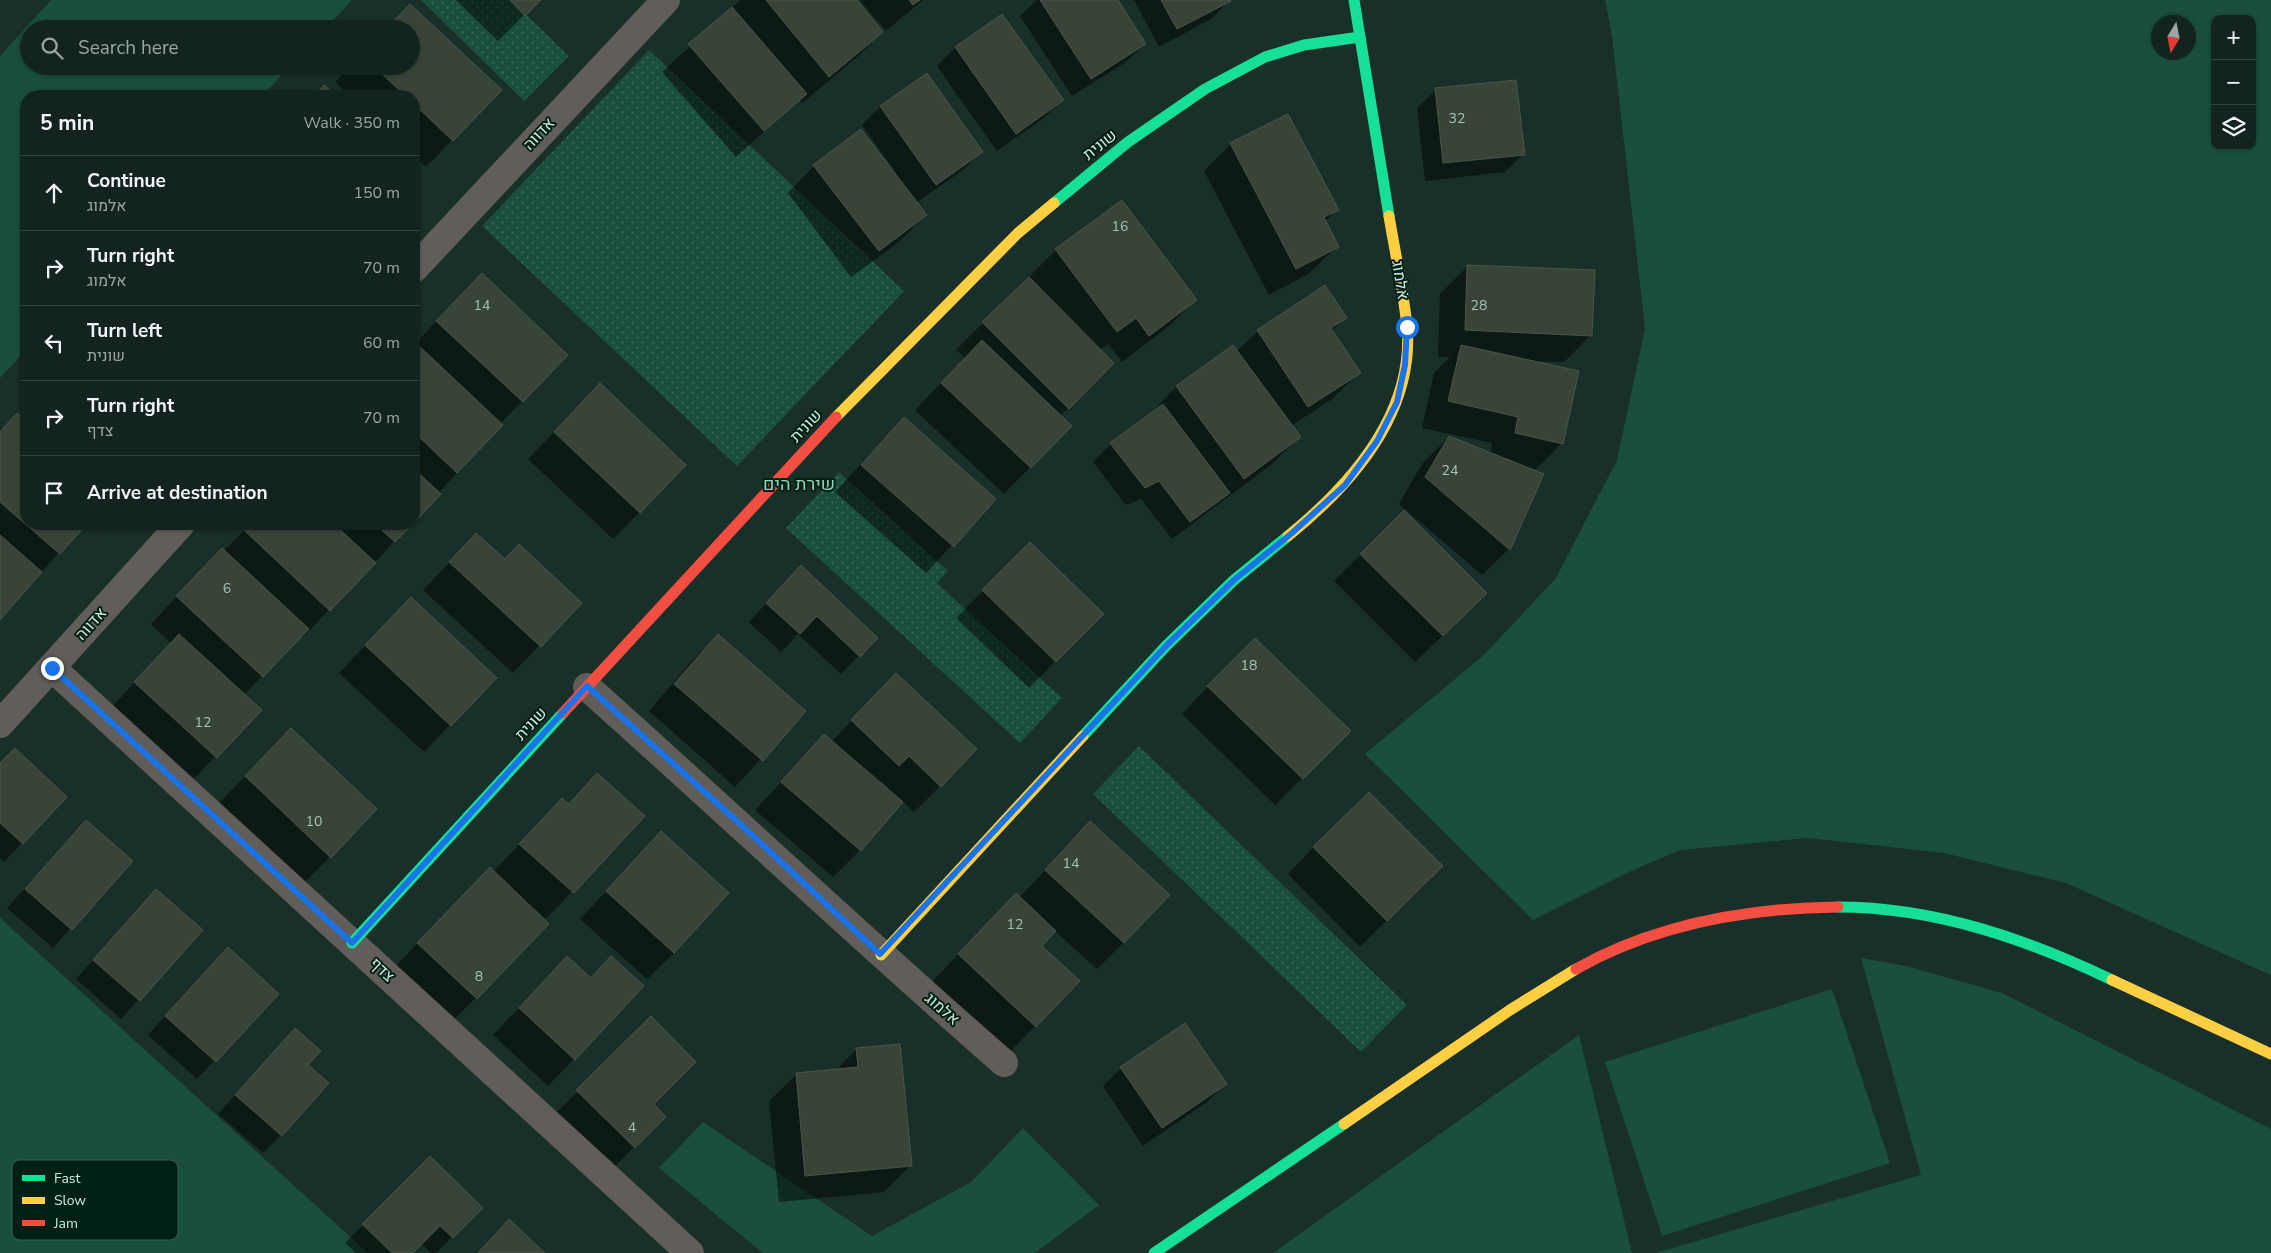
<!DOCTYPE html>
<html lang="en">
<head>
<meta charset="utf-8">
<style>
  body { margin:0; font-family:"Nunito Sans",Heebo,sans-serif; background:#202f2c; color:#f1f3f6 }
  .controls { position:absolute; right:15px; top:15px; display:grid; overflow:hidden; border-radius:10px; box-shadow:0 1px 4px #0004 }
  .controls button { width:45px; height:45px; display:grid; place-items:center; padding:0; border:0; border-bottom:1px solid #32403d; background:#13231f; color:#f1f3f6; font:25px sans-serif }
  .compass { position:absolute; left:2151px; top:15px; width:45px; height:45px; border-radius:50%; background:#13231f; box-shadow:0 1px 4px #0004; rotate:190deg }
  .stop { position:absolute; width:15px; height:15px; margin:-11px; border:4px solid #1a73e8; border-radius:50%; background:#fff }
  .stop.end { background:#1a73e8; border-color:#fff; box-shadow:0 1px 5px #0008 }
  .list { margin:0; padding:0; list-style:none }
  h2 { display:flex; justify-content:space-between; align-items:center; height:65px; margin:0; padding:0 20px; font-size:21px }
  h2 small { font-size:16px; font-weight:400; color:#9da4a4 }
  .list li { display:grid; grid-template-columns:32px 1fr auto; gap:15px; align-items:center; box-sizing:border-box; height:75px; padding:0 20px; border-top:1px solid #32403d }
  .list b { display:block; font-size:19px; white-space:nowrap }
  .list p { margin:0; font-size:16px; white-space:nowrap; color:#9da4a4 }
  .list em { font-size:16px; font-style:normal; color:#9da4a4 }
  .icon { flex:none; width:28px; height:28px; fill:none; stroke:currentColor; stroke-width:2; stroke-linecap:round; stroke-linejoin:round }
  .map { position:relative; flex:none; width:2271px; height:1253px; overflow:hidden }
  .search { position:absolute; background:#13231f; box-shadow:0 1px 4px #0004; left:20px; top:20px; width:400px; height:55px; display:flex; align-items:center; gap:12px; box-sizing:border-box; padding:0 18px; border-radius:28px; color:#9da4a4; font-size:19px }
  .panel { position:absolute; background:#13231f; box-shadow:0 1px 4px #0004; left:20px; top:90px; width:400px; height:440px; border-radius:20px }
  .map>svg:first-child { display:block }
  .green { fill:#1a4e3f; fill-rule:evenodd }
  .park { fill:url(#park-dots) }
  .shadow { fill:#0007; fill-rule:evenodd }
  .building { fill:#394439; stroke:#495647 }
  .lines { fill:none; stroke-linecap:round; stroke-linejoin:round }
  .street { stroke:#615d58; stroke-width:28 }
  .fast { stroke:#16e098; stroke-width:11 }
  .slow { stroke:#ffcf43; stroke-width:11 }
  .jam { stroke:#f24e42; stroke-width:11 }
  .route { stroke:#1a73e8; stroke-width:6 }
  .labels { text-anchor:middle; dominant-baseline:central; stroke-width:4; stroke-linejoin:round; paint-order:stroke }
  .number-label { font-size:14px; fill:#a5c4b6 }
  .street-label { font-size:16px; fill:#c9eee0; stroke:#001f15 }
  .neighbourhood-label { font-size:18px; fill:#8ad7bc; stroke:#001f15 }
  .key { fill:#001f15; stroke:#3c5d52; stroke-width:1 }
  .key-label { font-size:14px; fill:#c9eee0 }
</style>
</head>
<body>
<div class="map">
<svg width="2271" height="1253" viewBox="0 0 2271 1253">
  <defs>
    <pattern id="park-dots" width="8" height="8" patternUnits="userSpaceOnUse" patternTransform="scale(1.25)"><rect width="8" height="8" fill="#1a4e3f"/><path d="M2 2h.1M6 6h.1" fill="none" stroke="#3a685a" stroke-width="1.8" stroke-linecap="round"/></pattern>
  </defs>
  <rect width="100%" height="100%" fill="#192f29"/>
  <g class="green">
    <path d="M51,0H352L325,29H29V66H290L262,96H26V350L0,378V56Z"/>
    <path d="M1605,0H2271V975L2066,883L1944,853L1808,838L1680,850L1631,871L1533,920L1365,754L1484,655L1556,578L1617,460L1645,329L1612,36ZM2215,19H2252V146H2215ZM2158,22H2188V52H2158Z"/>
    <path d="M0,918L368,1253H0Z"/>
    <path d="M1861,958L1906,966L2002,993L2271,1129V1253H1656L1921,1175Z"/>
    <path d="M1832,989L1890,1163L1662,1236L1605,1062Z"/>
    <path d="M1579,1035L1632,1253H1273Z"/>
    <path d="M703,1122L872,1236L971,1182L1023,1128L1099,1205L1035,1253H763L659,1168Z"/>
  </g>
  <g class="park">
    <path d="M421,0H511L569,56L524,101Z"/>
    <path d="M649,50L904,291L737,466L482,226Z"/>
    <path d="M839,472L948,571L937,583L1062,698L1020,743L786,528Z"/>
    <path d="M1139,746L1407,1005L1361,1052L1093,794Z"/>
  </g>
  <g class="shadow">
    <path d="M456,0H539L498,41Z"/>
    <path d="M740,0H855L882,32L855,59L802,103L799,100L736,157L662,72Z"/>
    <path d="M860,0H923L886,31Z"/>
    <path d="M1037,0H1116L1145,44L1126,62L1072,96L1020,16Z"/>
    <path d="M1134,0H1229V1L1211,19L1159,47Z"/>
    <path d="M410,5L452,140L426,167L414,156V96H350L335,82L350,66H411V29H386Z"/>
    <path d="M1002,16L1062,100L1044,118L997,151L937,66L955,48Z"/>
    <path d="M926,75L981,152L963,170L916,203L926,215L899,242L851,277L788,193L814,166L894,170L862,125L880,107Z"/>
    <path d="M1436,90L1523,154L1505,172L1425,181L1417,108Z"/>
    <path d="M1231,144L1337,209L1325,222L1337,246L1310,273L1269,295L1204,171Z"/>
    <path d="M1056,250L1195,300L1168,327L1122,362L1108,344L1100,350L1113,363L1060,416L1071,426L1004,494L915,410L965,358L956,350Z"/>
    <path d="M1467,267L1591,335L1564,362L1532,361L1562,443L1534,471L1543,474L1509,549L1482,575L1399,504L1422,464L1449,437L1490,454L1492,443L1422,428L1434,373L1450,357H1438L1440,294Z"/>
    <path d="M455,301L566,355L500,424L414,521V345Z"/>
    <path d="M1345,318L1332,331L1359,373L1332,399L1291,426L1299,437L1272,464L1172,539L1141,499L1126,505L1093,462L1111,444L1150,414L1176,387L1232,347L1236,352L1258,331Z"/>
    <path d="M573,412L640,512L613,539L528,459Z"/>
    <path d="M17,415L26,423V524H85L0,618V431Z"/>
    <path d="M904,418L995,499L926,573L835,492Z"/>
    <path d="M1404,512L1459,620L1415,662L1334,581Z"/>
    <path d="M250,524H411L329,610L303,637L301,635L244,695L260,710L189,784L109,710L171,643L151,624L196,576L224,551Z"/>
    <path d="M476,535L504,561L580,603L513,673L423,590Z"/>
    <path d="M1030,544L1102,614L1029,688L956,618Z"/>
    <path d="M783,585L876,638L841,674L798,634L781,652L749,622Z"/>
    <path d="M384,626L495,678L424,752L339,673Z"/>
    <path d="M718,636L805,711L735,787L649,711L691,662Z"/>
    <path d="M1228,666L1349,731L1275,805L1182,714Z"/>
    <path d="M870,702L940,786L914,812L902,801L860,850L833,877L755,810L824,736L831,742ZM882,782L888,788L887,790L880,784Z"/>
    <path d="M264,757L330,857L304,883L219,803Z"/>
    <path d="M0,764L65,797L4,862L0,858Z"/>
    <path d="M597,774L643,816L546,919L535,909L534,911L548,924L449,1025L392,970L463,896L493,872L562,800L568,805Z"/>
    <path d="M86,821L131,861L53,948L7,908Z"/>
    <path d="M1090,823L1124,942L1097,969L1055,931L1041,946L1078,981L1009,1053L932,982L989,922L1019,898Z"/>
    <path d="M661,833L674,953L647,979L580,919Z"/>
    <path d="M1314,847L1441,866L1360,947L1288,874Z"/>
    <path d="M156,891L201,931L121,1019L76,979Z"/>
    <path d="M611,957L574,1059L548,1086L493,1035L541,985L590,979Z"/>
    <path d="M210,967L277,994L197,1079L148,1035Z"/>
    <path d="M651,1018L652,1104L665,1116L607,1174L551,1118Z"/>
    <path d="M295,1030L307,1065L281,1135L263,1153L218,1114Z"/>
    <path d="M857,1049L910,1166L884,1192L779,1202L769,1101L796,1075L835,1071Z"/>
    <path d="M1121,1068L1225,1084L1207,1102L1143,1146L1103,1086Z"/>
    <path d="M430,1158L481,1208L436,1253H431L421,1243L412,1253H356L345,1243Z"/>
  </g>
  <g class="building">
    <path d="M510,0H541L525,16Z"/>
    <path d="M766,0H857L883,32L829,77Z"/>
    <path d="M909,0H920L913,5Z"/>
    <path d="M1040,0H1118L1146,44L1091,79Z"/>
    <path d="M1161,0H1230L1231,1L1177,29Z"/>
    <path d="M410,4L502,90L453,141L414,104V96H405L374,66H411V29H386Z"/>
    <path d="M732,7L807,94L764,131L688,44Z"/>
    <path d="M1002,14L1064,100L1016,134L955,47Z"/>
    <path d="M927,73L983,152L936,185L880,106Z"/>
    <path d="M1516,80L1525,155L1443,163L1435,88Z"/>
    <path d="M324,85L337,96H314Z"/>
    <path d="M1288,114L1339,210L1324,217L1339,247L1296,269L1230,143Z"/>
    <path d="M861,129L927,215L879,251L813,165Z"/>
    <path d="M1122,200L1197,300L1149,336L1136,318L1117,332L1055,249Z"/>
    <path d="M1467,265L1595,270L1592,336L1465,330Z"/>
    <path d="M482,273L568,355L523,402L436,321Z"/>
    <path d="M1029,277L1114,363L1069,409L982,322Z"/>
    <path d="M1325,285L1347,318L1331,328L1361,373L1308,407L1257,330Z"/>
    <path d="M982,340L1072,426L1031,468L941,383Z"/>
    <path d="M417,344L503,425L457,473L414,432V347Z"/>
    <path d="M1233,345L1301,437L1244,479L1176,386Z"/>
    <path d="M1461,345L1579,371L1563,444L1515,433L1518,417L1448,401Z"/>
    <path d="M600,383L686,465L640,513L554,432Z"/>
    <path d="M1163,404L1230,493L1190,522L1159,481L1145,488L1110,443Z"/>
    <path d="M17,413L26,421V524H87L60,554L0,502V432Z"/>
    <path d="M904,417L996,499L954,547L861,465Z"/>
    <path d="M1449,436L1544,474L1510,550L1425,477Z"/>
    <path d="M414,469L441,494L414,523Z"/>
    <path d="M1404,510L1487,593L1443,636L1360,554Z"/>
    <path d="M250,524H334L376,563L330,611L244,530Z"/>
    <path d="M375,524H413L395,542Z"/>
    <path d="M476,533L505,559L519,544L582,603L541,647L449,562Z"/>
    <path d="M0,535L42,572L0,620Z"/>
    <path d="M1030,542L1104,614L1056,662L982,590Z"/>
    <path d="M222,548L309,629L263,677L176,596Z"/>
    <path d="M801,565L878,638L860,657L817,616L800,634L766,603Z"/>
    <path d="M411,597L497,678L451,726L365,645Z"/>
    <path d="M179,634L262,710L217,758L134,682Z"/>
    <path d="M718,634L806,711L763,761L674,684Z"/>
    <path d="M1255,638L1351,731L1303,779L1207,686Z"/>
    <path d="M896,673L977,749L941,787L909,756L899,766L851,720Z"/>
    <path d="M291,728L377,809L331,858L245,776Z"/>
    <path d="M824,734L903,802L861,851L781,782Z"/>
    <path d="M15,748L67,797L23,844L0,823V763Z"/>
    <path d="M597,773L645,816L574,893L519,844L562,798L569,804Z"/>
    <path d="M1369,792L1443,866L1387,921L1313,847Z"/>
    <path d="M86,820L133,861L72,930L25,889Z"/>
    <path d="M1090,821L1170,895L1124,943L1045,870Z"/>
    <path d="M661,831L729,893L674,953L606,891Z"/>
    <path d="M490,867L549,924L477,999L417,943Z"/>
    <path d="M156,889L203,930L140,1001L93,960Z"/>
    <path d="M1016,893L1056,931L1042,946L1080,981L1036,1027L958,954Z"/>
    <path d="M228,947L279,994L216,1062L165,1016Z"/>
    <path d="M567,956L591,978L611,956L644,986L575,1060L519,1008Z"/>
    <path d="M651,1016L696,1062L654,1104L666,1117L635,1148L576,1090Z"/>
    <path d="M1185,1023L1227,1084L1162,1128L1120,1067Z"/>
    <path d="M295,1028L321,1051L308,1065L329,1083L282,1136L235,1095Z"/>
    <path d="M900,1044L912,1166L805,1176L796,1073L858,1067L856,1048Z"/>
    <path d="M430,1156L483,1208L453,1238L440,1226L413,1253H392L362,1224Z"/>
    <path d="M509,1219L545,1253H478Z"/>
  </g>
  <g class="lines">
    <g class="street">
      <path d="M414,269L666,0"/>
      <path d="M52,668L690,1253"/>
      <path d="M587,687C727,812 863,940 1004,1063"/>
      <path d="M0,724L181,524"/>
    </g>
    <g class="fast">
      <path d="M1354,0L1389,216"/>
      <path d="M1054,203L1128,142L1205,89L1265,57L1304,45L1360,37"/>
      <path d="M1083,736L1166,646L1234,580L1288,536"/>
      <path d="M1838,907C1934,907 2027,939 2112,980"/>
      <path d="M352,943L563,713"/>
      <path d="M1154,1253L1344,1124"/>
    </g>
    <g class="slow">
      <path d="M836,417L1018,233L1054,203"/>
      <path d="M1288,536C1351,485 1415,413 1407,326C1403,289 1395,252 1389,216"/>
      <path d="M881,955L1083,736"/>
      <path d="M2112,980L2271,1054"/>
      <path d="M1344,1124L1510,1010L1576,969"/>
    </g>
    <g class="jam">
      <path d="M563,713L836,417"/>
      <path d="M1576,969C1656,924 1747,908 1838,907"/>
    </g>
  </g>
  <g class="lines">
    <path class="route" d="M52,668L352,943L587,686L739,823L880,954L1166,646L1234,580L1292,533L1345,485L1377,441L1397,402L1405,365L1407,327"/>
  </g>
  <g class="labels">
    <g class="number-label">
      <text x="1457" y="118">32</text>
      <text x="1120" y="226">16</text>
      <text x="482" y="305">14</text>
      <text x="1479" y="305">28</text>
      <text x="1450" y="470">24</text>
      <text x="227" y="588">6</text>
      <text x="1249" y="665">18</text>
      <text x="203" y="722">12</text>
      <text x="314" y="821">10</text>
      <text x="1071" y="863">14</text>
      <text x="1015" y="924">12</text>
      <text x="479" y="976">8</text>
      <text x="632" y="1127">4</text>
    </g>
    <g class="street-label">
      <text transform="translate(539 134) rotate(-47)">אדווה</text>
      <text transform="translate(1100 145) rotate(-39)">שונית</text>
      <text transform="translate(1400 280) rotate(81)">אלמוג</text>
      <text transform="translate(806 426) rotate(-47)">שונית</text>
      <text transform="translate(91 624) rotate(-48)">אדווה</text>
      <text transform="translate(531 724) rotate(-47)">שונית</text>
      <text transform="translate(382 970) rotate(43)">צדף</text>
      <text transform="translate(942 1009) rotate(41)">אלמוג</text>
    </g>
    <g class="neighbourhood-label">
      <text x="799" y="484">שירת הים</text>
    </g>
  </g>
  <rect x="12" y="1160" width="166" height="80" rx="8" class="key"/>
  <rect x="22" y="1175" width="23" height="6" fill="#16e098"/>
  <rect x="22" y="1197" width="23" height="7" fill="#ffcf43"/>
  <rect x="22" y="1220" width="23" height="6" fill="#f24e42"/>
  <g class="key-label">
    <text x="54" y="1183">Fast</text>
    <text x="54" y="1205">Slow</text>
    <text x="54" y="1228">Jam</text>
  </g>
</svg>
<div class="controls">
<button>+</button>
<button>−</button>
<button><svg class="icon" aria-label="layers" viewBox="0 0 24 24"><path d="M12 4l9 5-9 5-9-5zM3 14l9 5 9-5"/></svg></button>
</div>
<svg class="compass" viewBox="-18 -18 36 36"><path d="M0-13l5 13h-10z" fill="#e53935"/><path d="M0 13l5-13h-10z" fill="#9da4a4"/></svg>
<div class="stop" style="left:1407px;top:327px"></div>
<div class="stop end" style="left:52px;top:668px"></div>
<div class="search"><svg class="icon" aria-label="search" viewBox="0 0 24 24"><circle cx="10" cy="10" r="6"/><path d="M15 15l6 6"/></svg>Search here</div>
<section class="panel">
<h2>5 min<small>Walk · 350 m</small></h2>
<ul class="list">
<li><svg class="icon" aria-label="ahead" viewBox="0 0 24 24"><path d="M12 20V5M6 11l6-6 6 6"/></svg><div><b>Continue</b><p>אלמוג</p></div><em>150 m</em></li>
<li><svg class="icon" aria-label="right" viewBox="0 0 24 24"><path d="M7 20v-9h11M14 6l5 5-5 5"/></svg><div><b>Turn right</b><p>אלמוג</p></div><em>70 m</em></li>
<li><svg class="icon" aria-label="left" viewBox="0 0 24 24"><path d="M17 20v-9H6M10 6l-5 5 5 5"/></svg><div><b>Turn left</b><p>שונית</p></div><em>60 m</em></li>
<li><svg class="icon" aria-label="right" viewBox="0 0 24 24"><path d="M7 20v-9h11M14 6l5 5-5 5"/></svg><div><b>Turn right</b><p>צדף</p></div><em>70 m</em></li>
<li><svg class="icon" aria-label="arrive" viewBox="0 0 24 24"><path d="M6 21V4h12l-3 4 3 4H6"/></svg><div><b>Arrive at destination</b></div></li>
</ul>
</section>
</div>
</body>
</html>
